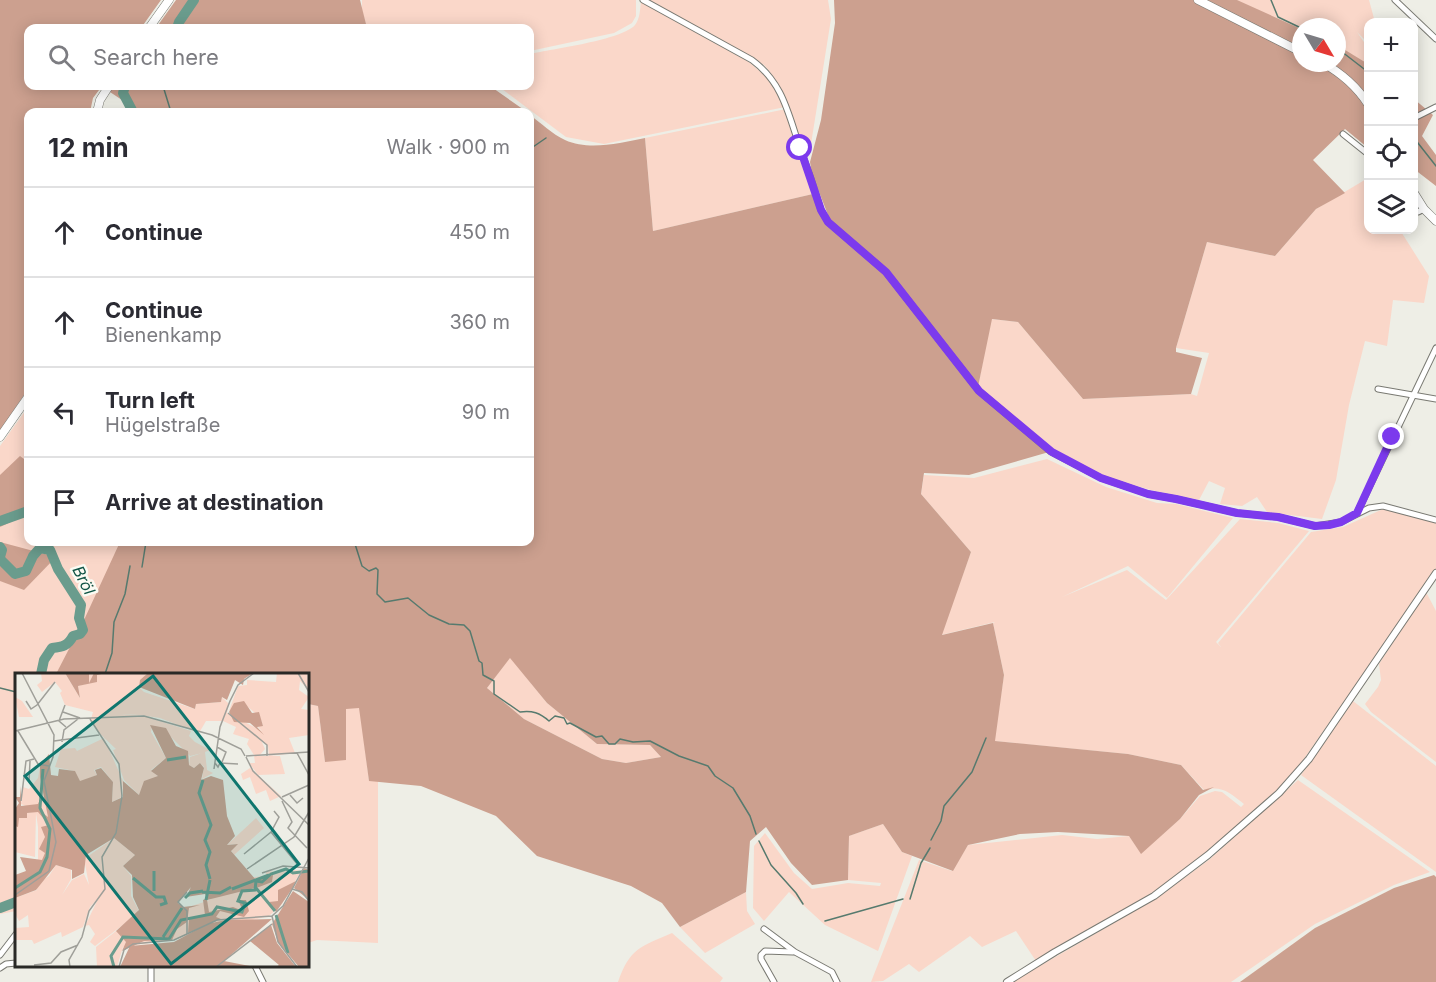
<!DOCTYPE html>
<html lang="en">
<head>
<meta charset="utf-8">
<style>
  body { margin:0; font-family:Inter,sans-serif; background:#f7f7f7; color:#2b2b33 }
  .controls { position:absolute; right:18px; top:18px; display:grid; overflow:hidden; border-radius:12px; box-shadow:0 3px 15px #0003 }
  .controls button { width:54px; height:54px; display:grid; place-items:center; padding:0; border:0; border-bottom:2px solid #e1e1e2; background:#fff; color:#2b2b33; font:30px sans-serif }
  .compass { position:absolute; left:1292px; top:18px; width:54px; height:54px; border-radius:50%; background:#fff; box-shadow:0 3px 15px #0003; rotate:128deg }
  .stop { position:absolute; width:18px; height:18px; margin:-14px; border:4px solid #7c3aed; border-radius:50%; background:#fff }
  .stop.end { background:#7c3aed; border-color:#fff; box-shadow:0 2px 6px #0008 }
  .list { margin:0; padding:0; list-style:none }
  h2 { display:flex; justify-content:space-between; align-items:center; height:78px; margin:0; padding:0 24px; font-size:26px }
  h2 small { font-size:20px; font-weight:400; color:#7c7c81 }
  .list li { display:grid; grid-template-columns:39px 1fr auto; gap:18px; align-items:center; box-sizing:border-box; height:90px; padding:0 24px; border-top:2px solid #e1e1e2 }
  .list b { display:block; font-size:22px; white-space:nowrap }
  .list p { margin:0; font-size:20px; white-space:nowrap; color:#7c7c81 }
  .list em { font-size:20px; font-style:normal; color:#7c7c81 }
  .icon { flex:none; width:33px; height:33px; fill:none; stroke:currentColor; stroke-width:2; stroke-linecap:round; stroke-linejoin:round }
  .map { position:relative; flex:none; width:1436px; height:982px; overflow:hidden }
  .search { position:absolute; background:#fff; box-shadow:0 3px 15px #0003; left:24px; top:24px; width:510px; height:66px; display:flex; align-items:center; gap:15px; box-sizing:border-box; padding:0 21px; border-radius:12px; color:#7c7c81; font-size:22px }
  .panel { position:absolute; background:#fff; box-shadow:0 3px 15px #0003; left:24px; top:108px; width:510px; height:438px; border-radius:12px }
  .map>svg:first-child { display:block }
  .green { fill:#fad7c9 }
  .forest { fill:#cca08f; fill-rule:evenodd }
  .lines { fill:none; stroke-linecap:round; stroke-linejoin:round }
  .stream { stroke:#567a6e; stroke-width:1.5 }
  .river { stroke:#6a9c8d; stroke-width:10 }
  .minor-casing { stroke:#797972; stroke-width:7 }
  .tertiary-casing { stroke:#797972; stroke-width:8 }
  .secondary-casing { stroke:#797972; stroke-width:9 }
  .minor { stroke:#fff; stroke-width:5 }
  .tertiary { stroke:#fff; stroke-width:6 }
  .secondary { stroke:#fff; stroke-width:8 }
  .route { stroke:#7c3aed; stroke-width:8 }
  .labels { text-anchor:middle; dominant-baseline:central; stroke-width:5; stroke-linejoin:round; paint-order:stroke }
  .water-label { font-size:16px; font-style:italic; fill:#105445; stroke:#fbfbf3 }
  .inset-river { fill:none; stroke:#6a9c8d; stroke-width:3 }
  .inset-road { fill:none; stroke:#9f9f99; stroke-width:1.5 }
  .view { fill:#0f766e; fill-opacity:0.15; stroke:#0f766e; stroke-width:3 }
  .inset-edge { fill:none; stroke:#292926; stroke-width:3 }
</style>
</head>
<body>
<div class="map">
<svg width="1436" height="982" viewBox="0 0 1436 982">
  <rect width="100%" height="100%" fill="#eeeee6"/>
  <g class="green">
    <path d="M362,0H636V16L632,23L614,33L530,51V28H367L362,10Z"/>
    <path d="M649,0H828L831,19L811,144L806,161C796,127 788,91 764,65Z"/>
    <path d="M1218,0H1369L1375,22H1368V43L1357,32L1368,48V89L1337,61V27H1301V41Z"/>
    <path d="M641,2L749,62L768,78L785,107L604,144L566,137L498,86H530V54C552,49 622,40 635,25C640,19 640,9 641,2Z"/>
    <path d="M786,109L813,194L653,231L645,138Z"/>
    <path d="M1368,178V230H1400L1429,276L1424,303L1393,300L1387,346L1365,341L1349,405L1336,480L1322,519L1267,512L1257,497L1242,506L1220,504L1225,488L1209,481L1199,500L1151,490L1109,478L1050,449L978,387L991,319L1018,322L1083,399L1191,394L1197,396L1209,353L1176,348L1207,242L1275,256L1316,209Z"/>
    <path d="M28,407V542H135L115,674H16V911L0,914V446Z"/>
    <path d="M1047,459L1106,487L1157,503L1176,504L1233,518L1167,598L1128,566L1062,597L1127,570L1166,600L1240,519L1278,523L1309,531L1216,642L1221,647L1218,643L1311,532L1343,527L1383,509L1436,521V569L1299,766L1279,789L1202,856L1152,893L1036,961L1016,931L982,947L970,936L919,972L909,964L883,981L871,982L919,860L952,871L968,845L1062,835L1097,839L1129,836L1141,853L1180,819L1200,796L1215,791L1222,792L1241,807L1244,804C1230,793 1222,785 1204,790L1181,765L1128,754L994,741L1004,675L993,623L995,622L941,635L971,552L921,494L924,475L974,478Z"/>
    <path d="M1426,592L1436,611V762L1371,712L1365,704L1378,687L1381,680L1379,664Z"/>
    <path d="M510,657L547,703L597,744L650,745L661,757L626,763L602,759L524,719L487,688Z"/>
    <path d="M1353,701L1436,766V872L1301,775Z"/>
    <path d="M308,704L318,706L325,762L346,708H360L369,781H378V943L317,940L308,943Z"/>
    <path d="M1298,780L1430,872L1394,885L1315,924L1231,982H1012L1157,898L1210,859Z"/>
    <path d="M883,824L902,852L912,856L878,951L825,925L789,892L764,921L753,908L754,846L765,833L794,873L812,889L848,883L880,886L881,883L848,880L849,836Z"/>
    <path d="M746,892L747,911L755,924L705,953L680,927Z"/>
    <path d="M672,933L723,978L720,982H618C630,948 640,947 672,933Z"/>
  </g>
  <g class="forest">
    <path d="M0,0H161L141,28H28V86H102L93,98L90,112H28V389L0,431Z"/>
    <path d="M176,0H360L367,28H156Z"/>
    <path d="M834,0H1237L1301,29V63H1337V45L1368,64V148L1345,129L1313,160L1345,193L1316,209L1275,256L1207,242L1176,348V352L1202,358L1191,394L1083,399L1018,322L992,319L978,387L889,270L830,220L812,174L810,162L821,120L835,23Z"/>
    <path d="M114,86H490L527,112H131L128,104L110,92Z"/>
    <path d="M1414,99L1433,115L1422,136L1436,155V186L1414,169Z"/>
    <path d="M530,115C541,123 552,134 565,140C589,151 620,143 645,138L653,231L813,194L819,210L885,273L974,389L1049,452L969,475L924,473L921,494L971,552L942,635L993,623L1004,675L995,741L1128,754L1181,765L1203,790L1214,787L1199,795L1180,819L1141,854L1129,836L1058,832L1020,834L968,845L953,871L902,852L883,824L849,836L848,880L812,885L791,863L766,827L750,841L746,892L680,927L662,903L631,886L537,856L496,816L421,786L369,781L359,708L346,709V760L325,762L318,706L308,704V674H56L84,620L120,542H530ZM510,658L547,703L597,744L650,745L661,757L626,763L602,759L524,719L487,688Z"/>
    <path d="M20,456L28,462V514L0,527V475Z"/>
    <path d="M0,542L56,557L24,590L0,581Z"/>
    <path d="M1434,875L1436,877V982H1240L1315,928L1394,888Z"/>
  </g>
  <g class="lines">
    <g class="stream">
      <path d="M1271,0L1278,17L1301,28"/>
      <path d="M1337,48L1368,72"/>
      <path d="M163,86L171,112"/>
      <path d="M1414,131V138L1436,166"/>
      <path d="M530,149L546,138"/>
      <path d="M352,542L355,544L362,566L369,571L376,568L378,570L377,594L385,602L408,598L429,615L449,624L464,625L470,631L479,661L482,663L483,675L494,681V694L520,712C532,710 540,713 549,721L555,716L564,718L567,724L570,723L596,737L602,736L609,744H615L620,739L633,742L650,741L679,756L708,766L715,776L733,788L750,816L756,834"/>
      <path d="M142,567L146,542"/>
      <path d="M105,674L112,653L114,622L125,594L130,566"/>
      <path d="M0,688L16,692"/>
      <path d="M931,840L941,821L944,806L972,772L986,738"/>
      <path d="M759,841L771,865L796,893L803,904"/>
      <path d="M910,899L921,863L930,848"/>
      <path d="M825,921L903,899"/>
    </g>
    <g class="river">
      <path d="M177,28L179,22L194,0"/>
      <path d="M125,86L123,93L133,112"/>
      <path d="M0,521L28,511"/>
      <path d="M0,547L2,550L0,557"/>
      <path d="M0,559L15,574L26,571L33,556L40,548L50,550L58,569L81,605L79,618L83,630L80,634L73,636C68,646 62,647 52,648L44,660L41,674"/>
      <path d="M0,908L16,902"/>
    </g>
    <defs>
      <g id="minor">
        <path d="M643,0L752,60C783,83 788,113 800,148C808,169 815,190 821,210L828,222L886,272L979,391L1051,452L1101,478L1148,494L1176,499L1237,513L1278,517L1315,526L1341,522L1369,508L1383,506L1436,520"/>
        <path d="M1395,0L1436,39"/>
        <path d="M1414,118L1436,107"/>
        <path d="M1343,134L1368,154"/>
        <path d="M1414,208L1418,212L1424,209"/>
        <path d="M1378,389L1436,399"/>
        <path d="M1357,513L1436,348"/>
        <path d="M764,929L795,952L832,972L837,982"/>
        <path d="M0,955L16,934"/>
        <path d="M255,966L263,982"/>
        <path d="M0,968L6,964L16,963"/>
        <path d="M151,982V966"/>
        <path d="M774,982L761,959V955L765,951L793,952"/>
      </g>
      <path id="tertiary" d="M1007,982L1055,952L1154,896L1208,855L1279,793L1309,759L1436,573"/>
      <g id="secondary">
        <path d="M1198,0L1301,52"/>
        <path d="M149,28L169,0"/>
        <path d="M1323,63C1341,73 1357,87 1368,104"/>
        <path d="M97,112L100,100L109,86"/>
        <path d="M1414,193L1424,209L1436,221"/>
        <path d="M0,437L28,397"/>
      </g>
    </defs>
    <use href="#minor" class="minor-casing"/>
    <use href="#tertiary" class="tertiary-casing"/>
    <use href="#secondary" class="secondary-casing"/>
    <use href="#minor" class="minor"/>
    <use href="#tertiary" class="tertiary"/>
    <use href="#secondary" class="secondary"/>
  </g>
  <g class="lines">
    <path class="route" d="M800,148L821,210L828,222L886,272L979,391L1052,452L1101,478L1148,494L1176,499L1237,513L1278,517L1315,526L1329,525L1341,522L1357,513L1392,437"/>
  </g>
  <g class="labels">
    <g class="water-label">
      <text transform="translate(84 580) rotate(63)">Bröl</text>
    </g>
  </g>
  <g transform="translate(15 673)">
    <rect width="294" height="294" fill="#eeeee6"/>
    <path d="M26,0H50L65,25L63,13L74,10V0H79L77,10L82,1L132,0L123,13L129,19L180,36L181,31L206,29L207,24L214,31L212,40L247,58L242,53H248L245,44L227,29L214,38L223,13L232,12V7L261,9L262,0H292L294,17L285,8L284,17L294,24L286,36L294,37V62L274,65L280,80L254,83L253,73L246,67L250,76L244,83L239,82L232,71L234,66L218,61L221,54L208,48H191L184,60L145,45L125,42L104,41L129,43L176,58L174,63L180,69L195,77L190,79L192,97L198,100L187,106L189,94L185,90L179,95L174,92L175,84L187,80L175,83L150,58L137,53L136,59L151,85L136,97L143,103L124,122L109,107L98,77L101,76L82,58L76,46L78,39L50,32L45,20L47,18L40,9L27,19L22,12L27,8ZM0,24L7,28L18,44H4ZM89,65L108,108L107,124L97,129L98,109L86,94L79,97L82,102L65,109L59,98L40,94L46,76L60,75L62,78ZM239,83H265L270,101L243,102L234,90H240ZM25,94L39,171L13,214L7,202L23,186V154L21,140L20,184L0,179V153L4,145H12V140L23,138L6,131L8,114L14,116L23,105ZM235,95L266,123L255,128L251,117L241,121L235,104L228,107L226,101ZM241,145L249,155L219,182L216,177L222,171L212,172ZM99,165L120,182L108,193L116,203V223L124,238L121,242L80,273L75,269L80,261L74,252L70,253L84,224L75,234L68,254L47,264L46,259L19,271L17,267H0V255L14,254L13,242L4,248L0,241V225L22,217L20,213L34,203L41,192L56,197V206L47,222L57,207L69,201L74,212L69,186ZM270,195L286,198L267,231L254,243L160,266L108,274L102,294H82L81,274L101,258L192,228L240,204L251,203V198L263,199Z" fill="#fad7c9"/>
    <path d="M50,0H74V10L79,0H91L82,2V9L63,13L65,25ZM133,0H238L229,6L228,12L220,7L212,27L207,24L206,29L181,31L180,36L124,14L125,7ZM229,28L237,40L244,39L248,53L242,54L249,62L235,50L219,49L214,39L219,30ZM135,52L151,55L161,73L173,78L174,92L179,95L185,90L189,95L186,107L196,103L208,107L212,143L220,163L212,172L223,171L216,178L241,207L258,202L257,209L244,214L192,227L194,239L218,234L228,238L223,227H231L234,238L229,244L205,238L201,244L206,246L173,260L174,246L190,242L188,227L192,225L190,221L171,224L176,214L163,230L168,234L185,232L174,235L172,249L162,256L157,267L129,268L107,278L111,269L101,258L124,237L118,224L117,202L108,193L120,182L99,165L71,182L69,200L57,206V197L41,192L21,217L0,225V202L11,198L5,184L27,187L30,180L24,176L30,164L26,154L34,152L23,139L12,140V145H4L3,154L0,153V136L4,130L0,124H5L6,113V133L23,131L26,124L25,138L33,144L25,104V92L34,81L36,102L43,103L44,96L60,98L65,108L82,102L80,97L86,95L98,109L97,129L108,124V108L124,122L129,108L143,103L136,98L151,85ZM289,195L294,197V227L279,215ZM281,208L277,216L261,239L254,229L263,228V217ZM278,218L294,229V294H284L263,269L257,251ZM257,246L209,288L240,294H105L115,273L159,269L192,251L211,247ZM256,252L262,270L281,294H261L264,292L235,268Z" fill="#cca08f"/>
    <path class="inset-river" d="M152,87L171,84M188,107L184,120L196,152L190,167L195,179L191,192L195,206M139,198V218M118,205L141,224H149L151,230L145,232M0,215L25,199L32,184L35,156L25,135L28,96M241,215L260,238M217,216L254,202M187,219L205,220L216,214M170,225L175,220L188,218M191,227L195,207M261,242L273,280M148,264L167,235M99,294L96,283L108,264L154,266L166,247L197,241L202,234L227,239L230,230L223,228L227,218L240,217L241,208L247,209L256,201L271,196L278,200L294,198"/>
    <path class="inset-road" d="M283,0L294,19M11,28L16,36L22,32L40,9M50,32L44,48L51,54M48,39L65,45M213,40L252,72V83M0,58L49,46L129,43L197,62L226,76L230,83M3,58L23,91L34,93M39,68L84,62M47,69L49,57L63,46M202,74L211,79L207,89M282,80L294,102M231,83L294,79M231,84L238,98L294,152M200,90L203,94L205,90L223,91M199,96L205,54L215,28L223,12L239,0M14,109L15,88M275,122L282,130L288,125M267,124L294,112M6,128L11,88L19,86M267,128L277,149L273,155L292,175M256,159L283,192M229,181L256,159L264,144L259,138M232,196L279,164L294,139M247,200L268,193L294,195M277,216L287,219L294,228M172,219L163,229L172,238V261M0,222L34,198L41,169L29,108L38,84L39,62L7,0M257,243L263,269L282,294M19,292L36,290L46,279L63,272M55,294L54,287L67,264L74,238L90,216L87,184L101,160L107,123L104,91L75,46M104,294L109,277L118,271L159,267L202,247L257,243L268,233L294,185M201,294L257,251"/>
    <path class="view" d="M138,3L284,191L156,291L10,103Z"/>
    <rect width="294" height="294" class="inset-edge"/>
  </g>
</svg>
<div class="controls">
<button>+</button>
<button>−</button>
<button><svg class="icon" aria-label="locate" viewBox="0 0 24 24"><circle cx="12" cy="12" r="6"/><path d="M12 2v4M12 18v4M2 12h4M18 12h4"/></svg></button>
<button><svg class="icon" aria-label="layers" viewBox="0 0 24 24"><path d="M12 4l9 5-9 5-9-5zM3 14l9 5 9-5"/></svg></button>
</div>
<svg class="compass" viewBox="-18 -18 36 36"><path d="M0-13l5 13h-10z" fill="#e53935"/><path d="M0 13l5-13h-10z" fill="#7c7c81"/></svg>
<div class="stop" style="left:800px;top:148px"></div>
<div class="stop end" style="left:1392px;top:437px"></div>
<div class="search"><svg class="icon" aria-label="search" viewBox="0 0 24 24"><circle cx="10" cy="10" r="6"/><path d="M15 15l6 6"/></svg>Search here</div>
<section class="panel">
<h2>12 min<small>Walk · 900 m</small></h2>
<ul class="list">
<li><svg class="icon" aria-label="ahead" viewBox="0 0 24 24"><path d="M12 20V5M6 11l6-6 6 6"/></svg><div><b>Continue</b></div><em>450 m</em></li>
<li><svg class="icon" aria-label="ahead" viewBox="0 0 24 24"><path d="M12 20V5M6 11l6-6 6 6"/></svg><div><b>Continue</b><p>Bienenkamp</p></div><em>360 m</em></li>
<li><svg class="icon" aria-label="left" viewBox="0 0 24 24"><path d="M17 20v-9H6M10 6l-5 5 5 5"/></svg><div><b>Turn left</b><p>Hügelstraße</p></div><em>90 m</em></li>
<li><svg class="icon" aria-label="arrive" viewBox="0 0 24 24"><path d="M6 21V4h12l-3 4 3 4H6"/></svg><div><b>Arrive at destination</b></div></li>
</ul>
</section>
</div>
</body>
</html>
